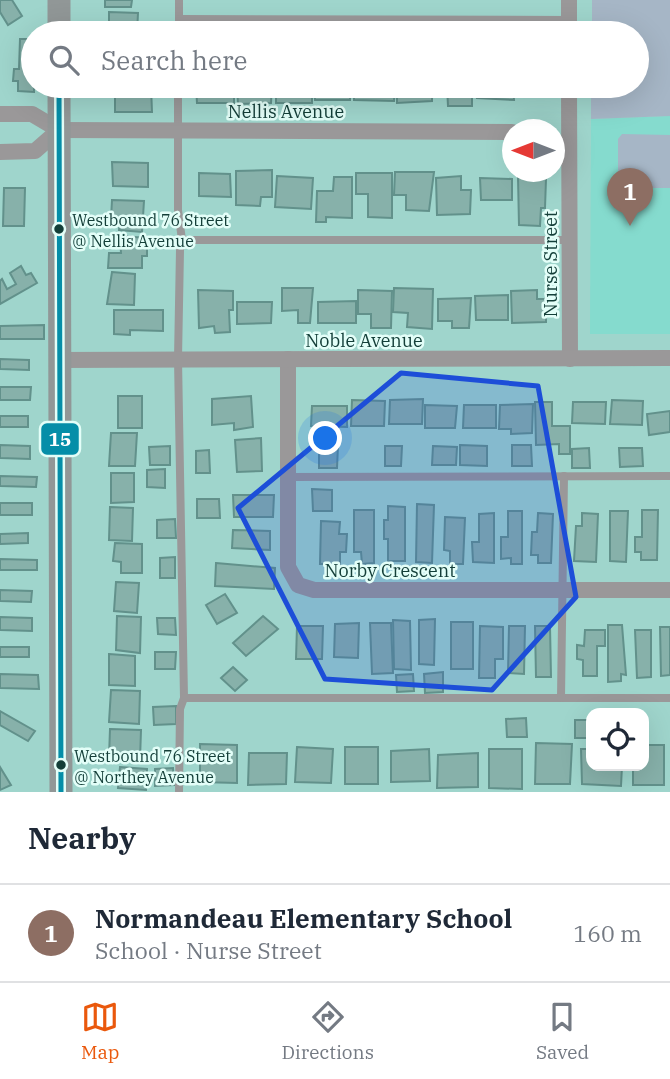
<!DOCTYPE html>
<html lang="en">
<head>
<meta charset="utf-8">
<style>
  body { margin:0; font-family:"IBM Plex Serif",serif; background:#f2f2f3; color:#1f2937 }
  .controls { position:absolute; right:21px; bottom:21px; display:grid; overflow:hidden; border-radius:14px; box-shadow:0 7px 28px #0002 }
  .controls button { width:63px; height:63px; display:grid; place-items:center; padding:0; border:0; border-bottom:2px solid #e0e1e3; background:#fff; color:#1f2937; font:35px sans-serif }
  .compass { position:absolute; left:502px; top:119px; width:63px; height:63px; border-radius:50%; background:#fff; box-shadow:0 7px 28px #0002; rotate:270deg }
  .you { position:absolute; left:326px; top:439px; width:24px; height:24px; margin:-18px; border:5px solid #fff; border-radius:50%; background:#1a73e8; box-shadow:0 0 0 10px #1a73e833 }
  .badge { display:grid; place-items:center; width:46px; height:46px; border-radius:50%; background:#ea580c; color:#fff; font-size:23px; font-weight:700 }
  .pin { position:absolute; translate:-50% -58px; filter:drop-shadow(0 2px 4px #0008) }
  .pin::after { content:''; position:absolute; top:37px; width:24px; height:21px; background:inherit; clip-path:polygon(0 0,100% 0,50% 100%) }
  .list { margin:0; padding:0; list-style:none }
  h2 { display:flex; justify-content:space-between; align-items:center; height:91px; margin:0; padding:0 28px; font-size:30px }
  h2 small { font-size:23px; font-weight:400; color:#747a83 }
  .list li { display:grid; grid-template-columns:46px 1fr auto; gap:21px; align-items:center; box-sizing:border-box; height:98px; padding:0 28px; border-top:2px solid #e0e1e3 }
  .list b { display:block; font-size:26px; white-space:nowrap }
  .list p { margin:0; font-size:23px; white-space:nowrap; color:#747a83 }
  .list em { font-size:23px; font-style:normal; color:#747a83 }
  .icon { flex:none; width:38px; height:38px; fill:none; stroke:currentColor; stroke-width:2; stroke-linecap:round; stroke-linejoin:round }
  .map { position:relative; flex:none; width:670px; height:792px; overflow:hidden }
  .search { position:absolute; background:#fff; box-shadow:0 7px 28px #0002; left:21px; right:21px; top:21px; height:77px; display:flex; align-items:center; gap:18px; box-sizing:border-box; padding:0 24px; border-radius:38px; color:#747a83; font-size:26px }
  .sheet { height:189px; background:#fff }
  nav { display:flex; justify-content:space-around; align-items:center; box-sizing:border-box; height:98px; border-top:2px solid #e0e1e3; background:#fff; font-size:19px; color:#747a83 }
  nav a { display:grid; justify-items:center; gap:4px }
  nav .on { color:#ea580c }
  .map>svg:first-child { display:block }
  .built { fill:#85dbce }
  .green { fill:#a6b6c6 }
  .building { fill:#87b1aa; stroke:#62918b; stroke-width:2 }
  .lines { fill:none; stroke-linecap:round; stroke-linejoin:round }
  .lane { stroke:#9a9899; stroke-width:8 }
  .street { stroke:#9a9899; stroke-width:16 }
  .secondary { stroke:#919797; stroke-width:23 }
  .bus-1-casing { stroke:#e3fef8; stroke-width:10 }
  .bus-1 { stroke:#058ea8; stroke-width:5 }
  .marked { fill:#1d4ed8; fill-opacity:0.2; stroke:#1d4ed8; stroke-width:5; stroke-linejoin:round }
  .bus-dot { fill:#133e38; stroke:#e3fef8; stroke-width:2.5 }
  .labels { text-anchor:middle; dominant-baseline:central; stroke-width:5; stroke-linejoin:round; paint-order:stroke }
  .bus-label { font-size:16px; fill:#133e38; stroke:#e3fef8; text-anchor:start }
  .street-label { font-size:18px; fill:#133e38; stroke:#e3fef8 }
  .line-badge { stroke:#e3fef8; stroke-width:2.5 }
  .badge-label { font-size:19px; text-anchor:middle; font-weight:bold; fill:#fff }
</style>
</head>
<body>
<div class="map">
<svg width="670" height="792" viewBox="0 0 670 792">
  <rect width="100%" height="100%" fill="#9fd5cc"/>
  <path class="built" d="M670,116V334H590L591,119Z"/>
  <g class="green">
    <path d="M592,0H670V116L591,119V86H637V33H592Z"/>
    <path d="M622,134L670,135V188H618V139Z"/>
  </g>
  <g class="building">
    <path d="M0,0H12L22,16L8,25L0,12Z"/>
    <path d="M105,0H132L131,7H105Z"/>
    <path d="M109,12L138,13L137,33H109Z"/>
    <path d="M20,39H33L34,92L18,91V81H13L14,69H19Z"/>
    <path d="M151,86L152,112H115V87Z"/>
    <path d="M196,86H234V103H197Z"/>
    <path d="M237,86H272L271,103L238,104Z"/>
    <rect x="276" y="86" width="36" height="17"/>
    <path d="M314,86H350V100H315Z"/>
    <path d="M354,86H395L394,101L354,100Z"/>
    <path d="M397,86H432V101L397,103Z"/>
    <path d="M447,86H472V106H448Z"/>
    <path d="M478,86H513L514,100L477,98Z"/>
    <rect x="516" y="86" width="26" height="7"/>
    <path d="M112,162L148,163V187L113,186Z"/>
    <path d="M272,170V197H261L260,206L236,205V171Z"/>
    <path d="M395,172H434L429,211L406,210V195H394Z"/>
    <path d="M199,173L230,174L231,197L199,196Z"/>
    <path d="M356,173H392V218L368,217V194H356Z"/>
    <path d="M277,176L313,178L311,209L275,207Z"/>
    <path d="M461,176V190H471L470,214L437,215L436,178Z"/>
    <path d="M334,177H352V218L326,217V222H316L317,191H333Z"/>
    <path d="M518,177L546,179L545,208H541L540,226L519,225Z"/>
    <path d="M480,178L512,179V200H481Z"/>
    <path d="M4,188H25L24,226H3Z"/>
    <path d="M112,200L144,201L142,232L119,230L120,219H111Z"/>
    <path d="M120,236L147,238V256H142V268H108L109,253H121Z"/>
    <path d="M21,266L26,275L31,273L37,283L0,304V281L2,279L7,289L16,284L10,273Z"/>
    <path d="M112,272L135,274L134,305L107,304Z"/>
    <path d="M282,288H313L310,323H298V310L282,311Z"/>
    <path d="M394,288L433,289L432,329L407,327L408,313L393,312Z"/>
    <path d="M198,290L233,291V310H229L230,332L215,333L214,326L199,328Z"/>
    <path d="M358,290L392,291L391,328H371V314H358Z"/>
    <path d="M537,290V299H546V322L512,323L511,291Z"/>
    <path d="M508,295V320H476L475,296Z"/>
    <path d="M471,298L469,328H452V321H438V299Z"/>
    <path d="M356,301V323H318V302Z"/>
    <path d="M237,302H272L271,323L237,324Z"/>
    <path d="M114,310H163V331L130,330V335L114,334Z"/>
    <path d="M44,325V339H0V326Z"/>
    <path d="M0,359L29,360V370L0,369Z"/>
    <path d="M0,387H31L30,400H0Z"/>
    <rect x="118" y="396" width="24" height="32"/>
    <path d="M251,396L253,427L234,430V423L212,425V399Z"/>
    <path d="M423,399L422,424H389L390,400Z"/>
    <path d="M352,400L385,401L384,426H351Z"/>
    <path d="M612,400L643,401L642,425L610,424Z"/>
    <path d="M535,402H552V426H570V454H559V444L536,445Z"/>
    <path d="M573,402H606L605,424L572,423Z"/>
    <path d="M533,404L532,433L511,434V429H499L500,405Z"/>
    <path d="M425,405L457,406L455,428H425Z"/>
    <path d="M464,405H496V428H463Z"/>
    <path d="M312,406H347V427L311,426Z"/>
    <path d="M670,411V432L649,435L647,414Z"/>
    <rect x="0" y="416" width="28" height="11"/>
    <path d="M111,433H137L135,466H109Z"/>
    <path d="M261,438L262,471L237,472L235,440Z"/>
    <path d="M0,445L30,446V459L0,458Z"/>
    <path d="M460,445L487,446V466L460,465Z"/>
    <path d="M512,445H531L532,466H512Z"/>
    <path d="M170,446V465H150L149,447Z"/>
    <path d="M338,446L337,468H319V447Z"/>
    <path d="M385,446H402L401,466H385Z"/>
    <path d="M433,446L457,447L456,465H432Z"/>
    <path d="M589,448L590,468H572V449Z"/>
    <path d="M619,448H642L643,466L620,467Z"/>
    <path d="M209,450L210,473H196V451Z"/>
    <path d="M165,469V488L147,487V470Z"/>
    <path d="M111,473H134V502L111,503Z"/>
    <path d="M0,476L37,477L36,487L0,486Z"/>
    <path d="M312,489L332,490V511H313Z"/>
    <path d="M233,495H274L273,517H234Z"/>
    <path d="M197,499H219L220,518H197Z"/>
    <rect x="0" y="503" width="32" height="12"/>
    <path d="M417,504L434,505L432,563L416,562Z"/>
    <path d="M388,506L405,507V561H388V539H384V520H388Z"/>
    <path d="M110,507L133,508L132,541L109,540Z"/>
    <path d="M354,510H374V563L362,564L361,552H354Z"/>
    <path d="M642,510H658L657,560H641V552H635V537H642Z"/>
    <path d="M508,511H522V564H511V558L501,559V537H508Z"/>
    <path d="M610,511H628L626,562L610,561Z"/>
    <path d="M494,513V563L473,562L472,542H479V514Z"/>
    <path d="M538,513L553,514L551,563H538V555H531L532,532H537Z"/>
    <path d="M582,513L598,514L596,562L574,561L576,526H582Z"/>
    <path d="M445,517L465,518L463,564H450V551L444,550Z"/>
    <path d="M175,519L176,538H157V520Z"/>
    <path d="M321,521L340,522L339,534H347L346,552H340V564H320Z"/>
    <path d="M233,530L270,531V550L232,548Z"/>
    <path d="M28,533V543L0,544V534Z"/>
    <path d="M115,543L142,544V573H121V562L113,561Z"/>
    <path d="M175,557V578H160V558Z"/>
    <path d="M0,559L37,560V570H0Z"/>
    <path d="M216,563L275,568L274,589L215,586Z"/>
    <path d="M116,582L139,583L137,613L114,611Z"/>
    <path d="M0,590L32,591L31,602L0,601Z"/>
    <path d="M225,594L237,613L217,624L206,605Z"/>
    <path d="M117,616L141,617L140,653L116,650Z"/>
    <path d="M263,616L278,629L246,656L233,643Z"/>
    <path d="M0,617L32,618V631L0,630Z"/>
    <path d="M157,618H175L176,635L158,634Z"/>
    <path d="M435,619L434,665L419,664V620Z"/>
    <path d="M393,620L410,621L411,670L394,669Z"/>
    <rect x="451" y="622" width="22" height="47"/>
    <path d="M359,623L358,658L334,657L335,624Z"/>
    <path d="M370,623H391L393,673L372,674Z"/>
    <path d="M608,625H622L626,675L621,674V681L608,682Z"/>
    <path d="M297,626H323L322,659H296Z"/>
    <path d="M480,626L503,627V659H495V678H479Z"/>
    <path d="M509,626H525L524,674L508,673Z"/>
    <path d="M535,626H550L551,677H536Z"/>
    <path d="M660,627H670V675L661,676Z"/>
    <path d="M585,630H605V646H597V676H583V660L577,659V645L584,646Z"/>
    <path d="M635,630H651V677L637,678Z"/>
    <rect x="0" y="647" width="29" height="10"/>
    <path d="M155,652H176L175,669H155Z"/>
    <path d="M109,654L135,656V686L109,685Z"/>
    <path d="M233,667L247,680L235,691L221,678Z"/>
    <path d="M443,672V692L425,693L424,674Z"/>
    <path d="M0,674L38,675L39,689L0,688Z"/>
    <path d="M413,674L414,691L397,692L396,675Z"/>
    <path d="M111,690L140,691L139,724L109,722Z"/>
    <path d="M176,706V724L154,725L153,707Z"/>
    <path d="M0,711L35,731L28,741L0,725Z"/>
    <path d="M526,718L527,737H507L506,719Z"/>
    <rect x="575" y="720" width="15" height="18"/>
    <path d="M110,729L141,730L140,760L109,757Z"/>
    <path d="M536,743L572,744L570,784H535Z"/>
    <path d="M200,744L237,745V783L200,782Z"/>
    <path d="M644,745H664V785H633V766H644Z"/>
    <path d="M297,747L333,749L331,783L295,782Z"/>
    <rect x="345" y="747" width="33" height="37"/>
    <path d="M429,749L430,781L391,782V751Z"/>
    <path d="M489,749H522V789L489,788Z"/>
    <path d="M581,749H591V766H622L621,786L582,784Z"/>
    <path d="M249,753H287L286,784L248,785Z"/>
    <path d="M478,753V787L437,788L438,755Z"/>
    <path d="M0,767L11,785L0,790Z"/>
    <path d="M120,767L147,769L146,790L118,788Z"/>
    <path d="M173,768L174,785L155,786V769Z"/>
  </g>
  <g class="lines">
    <g class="lane">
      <path d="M179,0V33"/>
      <path d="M179,19L569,20"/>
      <path d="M178,86V210L182,240L180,250L178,359L184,698L180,709L179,792"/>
      <path d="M182,240H569"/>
      <path d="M288,477L670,476"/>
      <path d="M184,698H670"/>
      <path d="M561,698L564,476"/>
    </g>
    <g class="street">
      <path d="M569,0V33"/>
      <path d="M569,86L570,359"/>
      <path d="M0,114H32L59,130"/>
      <path d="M59,130L512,132"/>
      <path d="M0,152L35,151L59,130"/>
      <path d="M288,359V567L298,585L314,590H670"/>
      <path d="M59,360L670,358"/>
    </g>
    <g class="secondary">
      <path d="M59,0V33"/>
      <path d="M59,86L61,792"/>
    </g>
    <defs>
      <path id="bus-1" d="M59,86L61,792"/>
    </defs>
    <use href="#bus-1" class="bus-1-casing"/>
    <use href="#bus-1" class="bus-1"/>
  </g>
  <path class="marked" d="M401,373L538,386L576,597L492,690L325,679L238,508Z"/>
  <g class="bus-dot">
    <circle cx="59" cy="229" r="6"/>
    <circle cx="61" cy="765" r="6"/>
  </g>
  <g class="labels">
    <g class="bus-label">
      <text x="72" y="220">Westbound 76 Street<tspan x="72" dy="21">@ Nellis Avenue</tspan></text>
      <text x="74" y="756">Westbound 76 Street<tspan x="74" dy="21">@ Northey Avenue</tspan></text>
    </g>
    <g class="street-label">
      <text x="286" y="111">Nellis Avenue</text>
      <text transform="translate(550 264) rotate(-90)">Nurse Street</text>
      <text x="364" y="340">Noble Avenue</text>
      <text x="390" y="570">Norby Crescent</text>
    </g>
  </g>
  <rect class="line-badge" x="40" y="422" width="40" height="34" rx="7" fill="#058ea8"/>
  <g class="badge-label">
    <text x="60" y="446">15</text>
  </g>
</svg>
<div class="controls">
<button><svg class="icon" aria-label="locate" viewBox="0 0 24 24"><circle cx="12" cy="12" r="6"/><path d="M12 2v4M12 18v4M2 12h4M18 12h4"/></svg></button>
</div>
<svg class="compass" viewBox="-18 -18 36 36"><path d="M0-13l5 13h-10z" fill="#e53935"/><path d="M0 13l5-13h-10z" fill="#747a83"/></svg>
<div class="you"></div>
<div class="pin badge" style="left:630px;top:226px;background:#8d6e63">1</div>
<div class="search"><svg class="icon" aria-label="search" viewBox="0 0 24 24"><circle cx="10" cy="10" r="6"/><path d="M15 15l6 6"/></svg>Search here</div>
</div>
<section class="sheet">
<h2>Nearby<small></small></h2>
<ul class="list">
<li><span class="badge" style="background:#8d6e63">1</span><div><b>Normandeau Elementary School</b><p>School · Nurse Street</p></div><em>160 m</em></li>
</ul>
</section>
<nav>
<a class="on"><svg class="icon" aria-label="map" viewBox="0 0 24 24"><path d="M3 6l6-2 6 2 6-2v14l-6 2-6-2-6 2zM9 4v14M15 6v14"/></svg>Map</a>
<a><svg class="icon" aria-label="directions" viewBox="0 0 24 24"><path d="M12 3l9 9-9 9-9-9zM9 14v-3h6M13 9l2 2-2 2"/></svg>Directions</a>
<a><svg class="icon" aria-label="saved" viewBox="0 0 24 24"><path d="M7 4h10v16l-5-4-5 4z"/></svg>Saved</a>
</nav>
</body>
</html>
